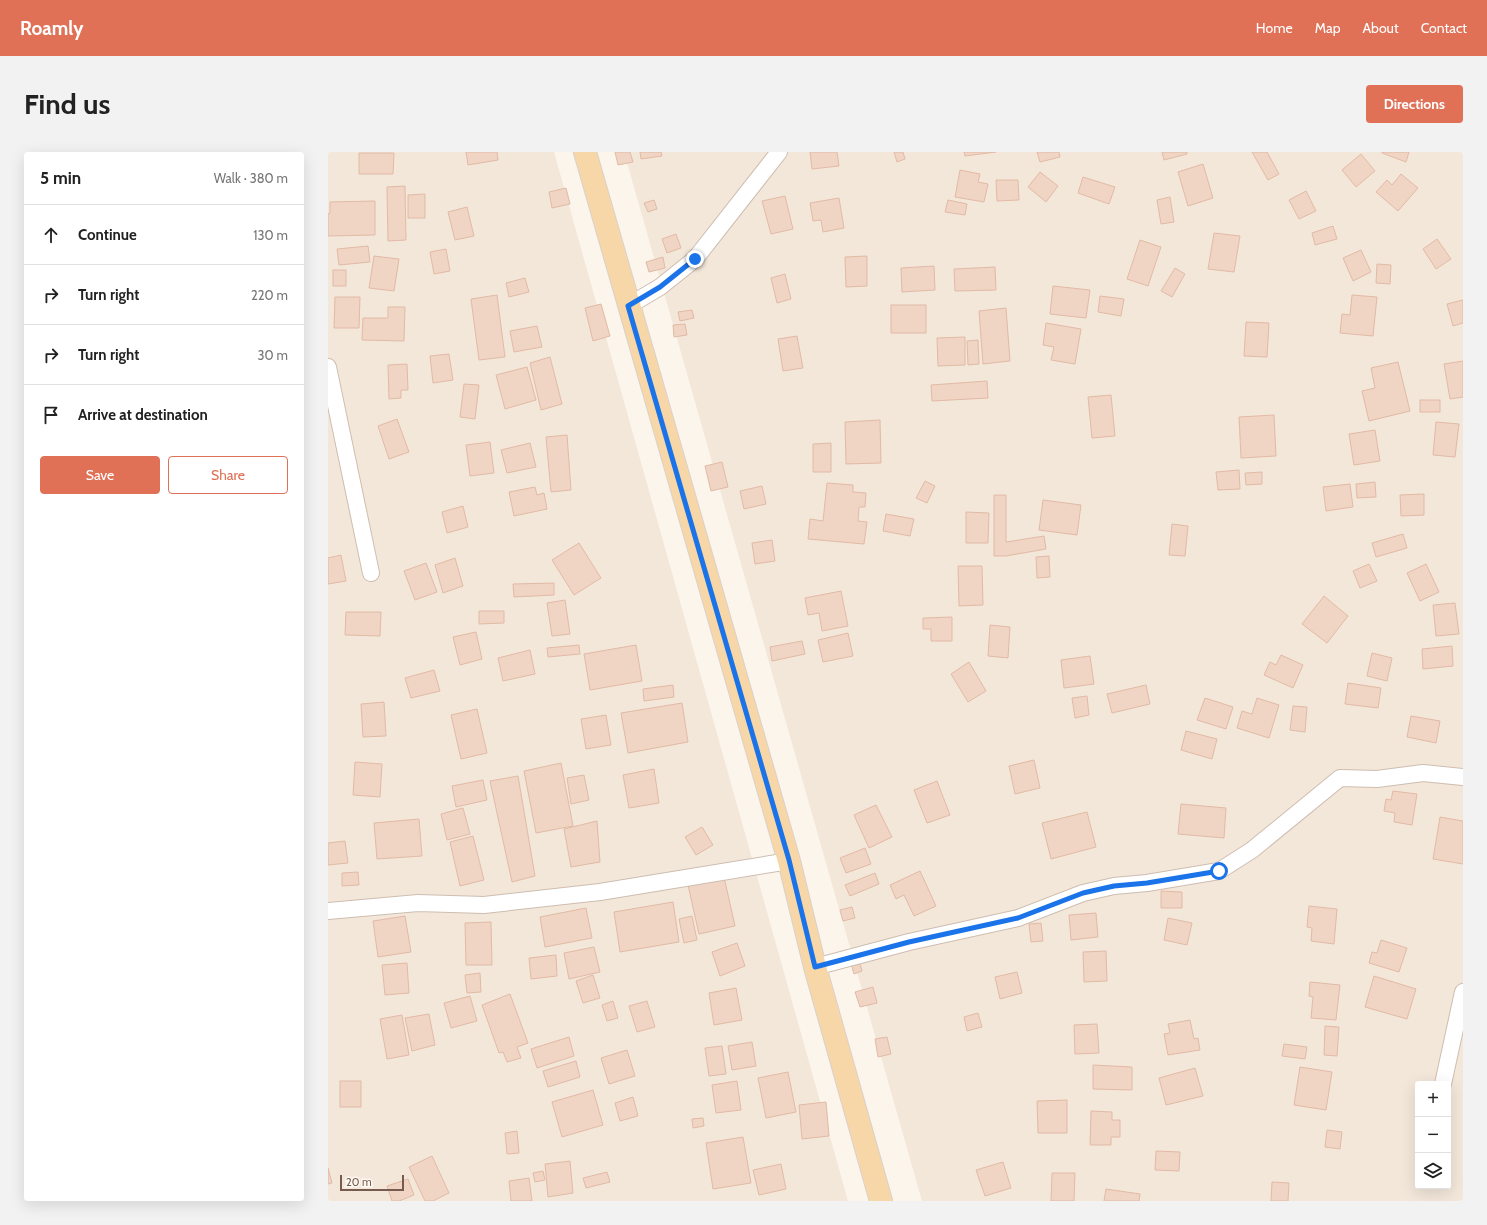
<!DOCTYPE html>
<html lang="en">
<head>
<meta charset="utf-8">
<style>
  body { margin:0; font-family:Cabin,sans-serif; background:#f2f2f2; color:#222 }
  .controls { position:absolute; right:12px; bottom:12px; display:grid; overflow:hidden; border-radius:4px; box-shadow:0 4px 16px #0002 }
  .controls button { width:36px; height:36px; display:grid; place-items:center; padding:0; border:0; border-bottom:1px solid #e0e0e0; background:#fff; color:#222; font:20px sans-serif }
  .scale { position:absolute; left:12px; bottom:10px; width:64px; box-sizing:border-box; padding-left:4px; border:2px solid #775b4e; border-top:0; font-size:11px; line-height:14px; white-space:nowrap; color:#775b4e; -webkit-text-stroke:3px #fef9f2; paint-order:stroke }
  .stop { position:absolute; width:12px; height:12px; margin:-9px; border:3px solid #1a73e8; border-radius:50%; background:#fff }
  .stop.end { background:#1a73e8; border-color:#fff; box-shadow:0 1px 4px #0008 }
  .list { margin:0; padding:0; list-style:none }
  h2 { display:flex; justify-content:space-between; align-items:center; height:52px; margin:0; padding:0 16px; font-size:17px }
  h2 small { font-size:13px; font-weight:400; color:#767676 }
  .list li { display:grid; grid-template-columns:26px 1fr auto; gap:12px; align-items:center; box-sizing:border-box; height:60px; padding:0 16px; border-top:1px solid #e0e0e0 }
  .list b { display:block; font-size:15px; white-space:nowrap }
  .list em { font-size:13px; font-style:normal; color:#767676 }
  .actions { display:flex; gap:8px; padding:12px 16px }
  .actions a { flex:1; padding:9px 0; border:1px solid #e07056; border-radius:4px; text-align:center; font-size:14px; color:#e07056 }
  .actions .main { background:#e07056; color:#fff }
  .icon { flex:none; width:22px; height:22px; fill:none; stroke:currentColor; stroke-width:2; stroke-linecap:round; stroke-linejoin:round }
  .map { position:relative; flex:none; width:1135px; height:1049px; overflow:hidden; border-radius:4px }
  header { display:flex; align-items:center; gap:24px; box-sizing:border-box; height:56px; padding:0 20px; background:#e07056; color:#fff }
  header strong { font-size:19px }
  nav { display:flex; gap:22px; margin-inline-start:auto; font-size:14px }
  .intro { display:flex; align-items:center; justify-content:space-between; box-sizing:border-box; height:96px; padding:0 24px }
  h1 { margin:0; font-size:28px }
  .button { padding:10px 18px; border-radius:4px; background:#e07056; color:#fff; font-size:14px; font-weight:700 }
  main { display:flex; gap:24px; padding:0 24px }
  aside { flex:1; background:#fff; border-radius:4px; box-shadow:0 4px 16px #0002 }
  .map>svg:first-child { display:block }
  .residential { fill:#f3e7da; fill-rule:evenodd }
  .building { fill:#f0d4c4; stroke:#e2baa5 }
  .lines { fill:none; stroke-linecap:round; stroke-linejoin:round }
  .minor-casing { stroke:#cebdb0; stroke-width:18 }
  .primary-casing { stroke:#d9d1cd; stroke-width:24 }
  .minor { stroke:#fff; stroke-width:16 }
  .primary { stroke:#f7d7a7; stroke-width:22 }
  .route { stroke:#1a73e8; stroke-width:5 }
</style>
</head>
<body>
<header>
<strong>Roamly</strong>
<nav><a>Home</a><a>Map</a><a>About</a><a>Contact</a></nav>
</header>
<div class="intro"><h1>Find us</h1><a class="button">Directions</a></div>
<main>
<aside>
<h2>5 min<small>Walk · 380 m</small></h2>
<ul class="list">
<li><svg class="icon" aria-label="ahead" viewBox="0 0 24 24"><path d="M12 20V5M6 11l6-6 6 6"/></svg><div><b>Continue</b></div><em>130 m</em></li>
<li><svg class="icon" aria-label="right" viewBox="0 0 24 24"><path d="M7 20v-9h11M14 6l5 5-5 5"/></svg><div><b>Turn right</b></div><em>220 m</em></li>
<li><svg class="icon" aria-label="right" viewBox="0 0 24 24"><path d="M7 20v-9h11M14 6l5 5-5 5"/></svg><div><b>Turn right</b></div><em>30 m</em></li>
<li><svg class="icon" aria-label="arrive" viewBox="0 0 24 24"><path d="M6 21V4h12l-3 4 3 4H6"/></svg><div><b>Arrive at destination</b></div></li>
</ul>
<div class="actions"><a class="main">Save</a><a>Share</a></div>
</aside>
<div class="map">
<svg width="1135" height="1049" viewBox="0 0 1135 1049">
  <rect width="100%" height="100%" fill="#fcf5eb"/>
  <g class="residential">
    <path d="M0,0H226L520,1049H0Z"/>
    <path d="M296,0H1135V1049H594ZM1090,932H1120V1034H1090Z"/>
  </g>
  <g class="building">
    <path d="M138,0H169L170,8L140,13Z"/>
    <path d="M287,0H302L305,10L290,13Z"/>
    <path d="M312,0H333L334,4L313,7Z"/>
    <path d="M482,0H509L511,14L484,17Z"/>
    <path d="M566,0H575L577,7L569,10Z"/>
    <path d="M636,0H668L637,4Z"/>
    <path d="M709,0H731L732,5L712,10Z"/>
    <path d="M834,0H859V2L836,8Z"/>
    <path d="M924,0H939L951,22L940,28Z"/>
    <path d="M1054,0H1081L1078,10L1054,1Z"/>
    <path d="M31,1H66L65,22H31Z"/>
    <path d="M1033,2L1047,19L1028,35L1014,18Z"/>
    <path d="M875,12L885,46L860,54L850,20Z"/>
    <path d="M632,18L652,22L650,30L660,32L656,50L627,45Z"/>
    <path d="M712,20L730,34L718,50L700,35Z"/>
    <path d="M1073,22L1090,36L1070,59L1048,40L1059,28L1064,33Z"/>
    <path d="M755,25L787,35L781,52L750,41Z"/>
    <path d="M668,28H690L691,48L669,49Z"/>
    <path d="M77,34L78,88L60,89L59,35Z"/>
    <path d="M238,36L242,52L224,56L221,40Z"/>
    <path d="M978,39L988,59L971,67L961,48Z"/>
    <path d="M97,42V66H80V43Z"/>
    <path d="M457,44L465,77L443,82L434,49Z"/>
    <path d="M842,45L846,70L833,72L829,48Z"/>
    <path d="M511,46L516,76L495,80L493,68L485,69L482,51Z"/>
    <path d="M326,48L329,57L320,60L316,51Z"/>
    <path d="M620,48L639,52L637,63L617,60Z"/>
    <path d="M47,49V83L0,84V62L2,61V50Z"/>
    <path d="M139,55L146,84L127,88L120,60Z"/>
    <path d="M1005,74L1009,87L987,93L984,81Z"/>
    <path d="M886,81L912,84L906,120L880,117Z"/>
    <path d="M348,82L353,96L339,101L334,87Z"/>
    <path d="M1109,87L1123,107L1108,117L1095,97Z"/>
    <path d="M812,88L833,95L820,134L799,127Z"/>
    <path d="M40,94L42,110L11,113L9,97Z"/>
    <path d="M118,97L122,119L106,122L102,100Z"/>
    <path d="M1033,98L1043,120L1025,129L1015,106Z"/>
    <path d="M46,104L71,107L66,139L41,136Z"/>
    <path d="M539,104V134L518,135L517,105Z"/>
    <path d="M335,105L337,116L321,120L318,110Z"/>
    <path d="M1049,112L1063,113L1062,132L1048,131Z"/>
    <path d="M606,114L607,138L574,140L573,116Z"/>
    <path d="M667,115L668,138L627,139L626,117Z"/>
    <path d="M847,116L857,122L844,145L833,139Z"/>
    <rect x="5" y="118" width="13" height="16"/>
    <path d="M457,122L463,147L449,151L443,126Z"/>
    <path d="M197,126L201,140L181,145L178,131Z"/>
    <path d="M725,134L762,138L758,166L722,162Z"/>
    <path d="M169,143L177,205L151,208L143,147Z"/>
    <path d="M1024,143L1049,145L1045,184L1012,181L1014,162L1022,163Z"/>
    <path d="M772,144L796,147L793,164L770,160Z"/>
    <path d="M7,145H32L31,176H6Z"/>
    <path d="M1135,148V171L1125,174L1119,152Z"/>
    <path d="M273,152L282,184L265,189L257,156Z"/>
    <rect x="563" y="153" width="35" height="28"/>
    <path d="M60,155H77L76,189L34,188L35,166H60Z"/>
    <path d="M678,156L682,209L655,212L651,159Z"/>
    <path d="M364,158L366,166L352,169L350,160Z"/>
    <path d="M918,170L941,171L939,205L916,204Z"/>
    <path d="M718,171L753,177L747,212L723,208L726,195L715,193Z"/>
    <path d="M357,172L359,183L346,185L345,173Z"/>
    <path d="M209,174L214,195L186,200L182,179Z"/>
    <path d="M469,184L475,216L455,219L450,187Z"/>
    <path d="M637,185V213L610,214L609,186Z"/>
    <path d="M650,188L651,212L640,213L639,189Z"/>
    <path d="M121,202L125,228L105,231L102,204Z"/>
    <path d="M222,205L234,252L213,258L202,211Z"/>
    <path d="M1135,209V245L1122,247L1116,212Z"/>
    <path d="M1070,210L1082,259L1041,269L1034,239L1047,236L1043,216Z"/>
    <path d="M79,212L80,238H73V246L61,247L60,213Z"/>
    <path d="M199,215L208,248L177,257L168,223Z"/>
    <path d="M659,229L660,246L604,249L603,233Z"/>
    <path d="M136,232L151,233L147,267L132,265Z"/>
    <path d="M783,243L787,284L764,286L760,245Z"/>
    <rect x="1092" y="248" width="20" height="12"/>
    <path d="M946,263L948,304L913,306L911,265Z"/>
    <path d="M69,267L81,300L61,307L50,274Z"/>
    <path d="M552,268L553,311L518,312L517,270Z"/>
    <path d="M1108,270L1131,272L1127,305L1105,303Z"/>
    <path d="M1047,278L1052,309L1026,313L1021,282Z"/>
    <path d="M239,283L243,338L223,340L218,285Z"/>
    <path d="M162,290L166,321L142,324L138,293Z"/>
    <path d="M202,291L208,315L179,321L173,298Z"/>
    <path d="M503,291V320H485V292Z"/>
    <path d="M394,310L400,335L383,339L377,314Z"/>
    <path d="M911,318L912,337L890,338L888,320Z"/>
    <path d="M934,320V332L918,333L917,321Z"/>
    <path d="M597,329L607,334L599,351L588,346Z"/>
    <path d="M1047,330L1048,345L1029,346L1028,332Z"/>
    <path d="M499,331L525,333V340L538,341L537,355H531L530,369L539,370L536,392L480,387L482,367L495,369Z"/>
    <path d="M1022,332L1025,355L998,359L995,335Z"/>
    <path d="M434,334L438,352L416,357L412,339Z"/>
    <path d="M207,335L209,343L216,341L219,357L186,364L181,340Z"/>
    <path d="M1096,342V363L1073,364L1072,343Z"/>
    <path d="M666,343H678V390L716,384L718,397L678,404H666Z"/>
    <path d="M715,348L753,353L749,383L711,378Z"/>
    <path d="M135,354L140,375L119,381L114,360Z"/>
    <path d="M638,360L661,361L660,391H638Z"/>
    <path d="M558,362L586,367L582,384L555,379Z"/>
    <path d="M844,372L860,374L857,404L841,403Z"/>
    <path d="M1075,382L1079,396L1048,405L1044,391Z"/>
    <path d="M444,388L447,409L427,412L424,391Z"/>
    <path d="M251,391L273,426L246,443L224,408Z"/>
    <path d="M13,403L18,429L0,432V406Z"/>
    <path d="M721,404L722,425L709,426L708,405Z"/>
    <path d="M127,406L135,434L115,441L107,413Z"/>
    <path d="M98,411L109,440L87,448L76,419Z"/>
    <path d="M1041,412L1049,429L1032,436L1025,419Z"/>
    <path d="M1098,412L1111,440L1092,449L1079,421Z"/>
    <path d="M630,414H654L655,453L631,454Z"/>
    <path d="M226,431V443L186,445L185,432Z"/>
    <path d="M513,439L520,474L494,479L491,461L480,463L477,446Z"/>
    <path d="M996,444L1020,464L999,491L974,472Z"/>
    <path d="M237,448L242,482L224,484L219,451Z"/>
    <path d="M1127,451L1131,482L1108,484L1105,453Z"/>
    <path d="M151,459H176V471L151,472Z"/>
    <path d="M18,460H53L52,484L17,483Z"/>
    <path d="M624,465V489H603V477H595V466Z"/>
    <path d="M662,473L682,475L680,506L660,504Z"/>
    <path d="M148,480L154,507L132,513L125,485Z"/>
    <path d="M520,481L525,504L495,510L490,488Z"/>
    <path d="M474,489L477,502L444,509L442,495Z"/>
    <path d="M251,493L252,502L220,505L219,496Z"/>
    <path d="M308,493L314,529L262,538L256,502Z"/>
    <path d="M1124,494L1125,514L1095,517L1094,497Z"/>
    <path d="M202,498L207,522L175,529L170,506Z"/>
    <path d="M1044,501L1064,506L1059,529L1039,524Z"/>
    <path d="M953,503L975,513L965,536L936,523L942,510L948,513Z"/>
    <path d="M762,504L766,532L736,536L733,508Z"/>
    <path d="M641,510L658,539L640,550L623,522Z"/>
    <path d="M106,518L112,539L83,546L77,526Z"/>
    <path d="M1020,531L1053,536L1050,556L1017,552Z"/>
    <path d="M345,533L346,545L316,549L315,537Z"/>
    <path d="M818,533L822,552L784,561L779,542Z"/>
    <path d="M759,544L761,563L747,566L744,546Z"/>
    <path d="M877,546L905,555L898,577L869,568Z"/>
    <path d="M929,546L951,553L941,586L909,576L914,559L924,562Z"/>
    <path d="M56,550L58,584L35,585L33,552Z"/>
    <path d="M354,551L360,590L300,601L293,561Z"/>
    <path d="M965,554L979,555L977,580L962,578Z"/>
    <path d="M149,557L159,601L133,607L123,563Z"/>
    <path d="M278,563L283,593L258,597L253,567Z"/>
    <path d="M1083,564L1112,569L1108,591L1079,585Z"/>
    <path d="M858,579L889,587L884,607L853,598Z"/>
    <path d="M706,608L712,636L687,642L681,614Z"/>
    <path d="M27,610L54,612L52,645L25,643Z"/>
    <path d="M233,611L245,674L208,681L196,619Z"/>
    <path d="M326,617L331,651L301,656L295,623Z"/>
    <path d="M256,623L261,648L243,652L239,626Z"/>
    <path d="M190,624L207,724L184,730L162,629Z"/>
    <path d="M155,628L159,648L128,655L124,634Z"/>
    <path d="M609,629L622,663L599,671L586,638Z"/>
    <path d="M1065,639L1089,642L1084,673L1066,670L1067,661L1056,659L1058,647L1063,648Z"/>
    <path d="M853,652L898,656L896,686L850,682Z"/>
    <path d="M548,653L564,685L541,696L526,663Z"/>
    <path d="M135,656L142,682L119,688L113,662Z"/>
    <path d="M759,660L768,695L723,707L714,671Z"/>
    <path d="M1112,665L1135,669V712L1105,707Z"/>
    <path d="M91,667L94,704L49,707L46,671Z"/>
    <path d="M269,669L272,710L243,715L236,677Z"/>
    <path d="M374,675L385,693L368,703L357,685Z"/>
    <path d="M145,684L156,728L132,734L122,690Z"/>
    <path d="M17,689L20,711L0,713V691Z"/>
    <path d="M537,696L543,712L518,721L512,706Z"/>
    <path d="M592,719L608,754L586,764L576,743L568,747L562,733Z"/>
    <path d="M30,720L31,733L14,734V721Z"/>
    <path d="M547,721L551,732L522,744L517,733Z"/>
    <path d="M396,725L407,774L371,782L360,733Z"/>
    <path d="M833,739L854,740V756H833Z"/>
    <path d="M345,750L351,790L292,800L286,760Z"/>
    <path d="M981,754L1009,757L1006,792L983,789L984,776L979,775Z"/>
    <path d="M524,755L527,766L515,769L512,758Z"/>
    <path d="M258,756L264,786L217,795L212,765Z"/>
    <path d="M768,761L770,785L743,788L741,763Z"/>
    <path d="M77,764L83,800L50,805L45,769Z"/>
    <path d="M364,764L369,788L356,791L351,767Z"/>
    <path d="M840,766L864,771L859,793L836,788Z"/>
    <path d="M163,770L164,813H138L137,771Z"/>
    <path d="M713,771L715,789L703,790L701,772Z"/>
    <path d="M1053,788L1079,796L1071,820L1041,811L1044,800L1049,801Z"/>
    <path d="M409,791L417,814L392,824L384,800Z"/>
    <path d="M266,795L272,820L241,827L236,801Z"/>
    <path d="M778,799L779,829L756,830L755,800Z"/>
    <path d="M228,803L229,824L203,827L201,806Z"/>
    <path d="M530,805L534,819L526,822L522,808Z"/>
    <path d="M79,811L81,841L57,843L54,813Z"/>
    <path d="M689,820L694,841L672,847L667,825Z"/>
    <path d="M152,821L153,840L139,841L137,823Z"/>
    <path d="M265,823L272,846L255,851L248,829Z"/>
    <path d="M1046,824L1088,837L1079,867L1037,855Z"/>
    <path d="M982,830L1012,833L1008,868L983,866L985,845L981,844Z"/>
    <path d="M545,835L549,851L532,855L527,840Z"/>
    <path d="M408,836L414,868L386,873L381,841Z"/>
    <path d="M182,842L200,891L189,895L193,906L179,910L175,900L171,901L154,853Z"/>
    <path d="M142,844L149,869L123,876L116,851Z"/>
    <path d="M285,849L290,866L279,869L274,853Z"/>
    <path d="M319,849L327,875L309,880L301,854Z"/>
    <path d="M650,861L654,875L639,879L636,865Z"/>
    <path d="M101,862L107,893L84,899L77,866Z"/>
    <path d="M74,863L81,903L59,907L52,867Z"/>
    <path d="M862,868L866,887L870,886L872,898L840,903L836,882L842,881L840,872Z"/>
    <path d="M769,872L771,901L747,902L746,873Z"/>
    <path d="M997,874L1011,875L1009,904L996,903Z"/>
    <path d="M241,885L246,904L209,916L203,897Z"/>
    <path d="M559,885L563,902L550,905L547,887Z"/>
    <path d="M424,890L428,914L404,918L400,894Z"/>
    <path d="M956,892L979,895L977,907L954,904Z"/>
    <path d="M394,894L398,922L381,924L377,896Z"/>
    <path d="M299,898L307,924L281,932L273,906Z"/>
    <path d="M248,909L252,925L220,935L215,919Z"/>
    <path d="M765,913L804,915V938L765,937Z"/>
    <path d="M972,915L1004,920L998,958L966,953Z"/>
    <path d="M867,916L875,944L838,953L831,926Z"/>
    <path d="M460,920L468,960L438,966L430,926Z"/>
    <rect x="12" y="929" width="21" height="26"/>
    <path d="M409,929L413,958L388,961L384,933Z"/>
    <path d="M265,938L275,973L234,985L224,950Z"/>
    <path d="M305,945L310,964L292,969L287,951Z"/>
    <path d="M739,948V981H710L709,949Z"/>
    <path d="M498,950L501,984L474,987L471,953Z"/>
    <path d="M763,959L784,960V968H792V985H783V993H762Z"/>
    <path d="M375,966L376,974L365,976L364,967Z"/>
    <path d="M999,978L1014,980L1012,997L997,995Z"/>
    <path d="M189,979L191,1001L179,1002L177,981Z"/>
    <path d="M415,985L423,1031L385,1037L378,991Z"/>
    <path d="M828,999L852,1000L851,1019L827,1018Z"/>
    <path d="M104,1004L121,1041L105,1049H97L81,1015Z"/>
    <path d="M242,1009L245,1041L220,1045L217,1012Z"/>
    <path d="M675,1010L683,1036L657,1044L648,1018Z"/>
    <path d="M453,1012L458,1037L431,1043L425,1018Z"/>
    <path d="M0,1016L4,1031L0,1032Z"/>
    <path d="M215,1019L217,1028L207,1030L205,1021Z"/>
    <path d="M279,1020L282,1030L258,1036L255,1026Z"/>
    <path d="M724,1021H747L746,1049H723Z"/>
    <path d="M201,1026L204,1049H183L181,1029Z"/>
    <path d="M80,1027L86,1043L71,1049H64L59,1034Z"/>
    <path d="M944,1030L961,1031L960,1049H943Z"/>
    <path d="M778,1037L812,1042L811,1049H776Z"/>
  </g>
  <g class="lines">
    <defs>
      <g id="minor">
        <path d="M300,154L332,135L367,107L451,0"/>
        <path d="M0,215L43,421"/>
        <path d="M0,759L90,751L156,753L272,740L461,709"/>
        <path d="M487,815L581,790L690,766L755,741L786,734L819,731L891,719L924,698L1012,626L1049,627L1095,621L1135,625"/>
        <path d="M1115,932L1135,840"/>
      </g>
      <path id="primary" d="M257,0L461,709L487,815L553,1049"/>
    </defs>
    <use href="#minor" class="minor-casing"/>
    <use href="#primary" class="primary-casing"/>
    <use href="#minor" class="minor"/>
    <use href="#primary" class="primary"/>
  </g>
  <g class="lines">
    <path class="route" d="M367,107L332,135L300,154L461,708L487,815L581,790L690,766L755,741L786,734L819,731L891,719"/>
  </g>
</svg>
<div class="controls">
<button>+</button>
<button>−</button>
<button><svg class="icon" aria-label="layers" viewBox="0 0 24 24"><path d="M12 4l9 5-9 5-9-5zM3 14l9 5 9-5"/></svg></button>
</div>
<div class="scale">20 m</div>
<div class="stop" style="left:891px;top:719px"></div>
<div class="stop end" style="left:367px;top:107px"></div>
</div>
</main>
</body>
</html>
